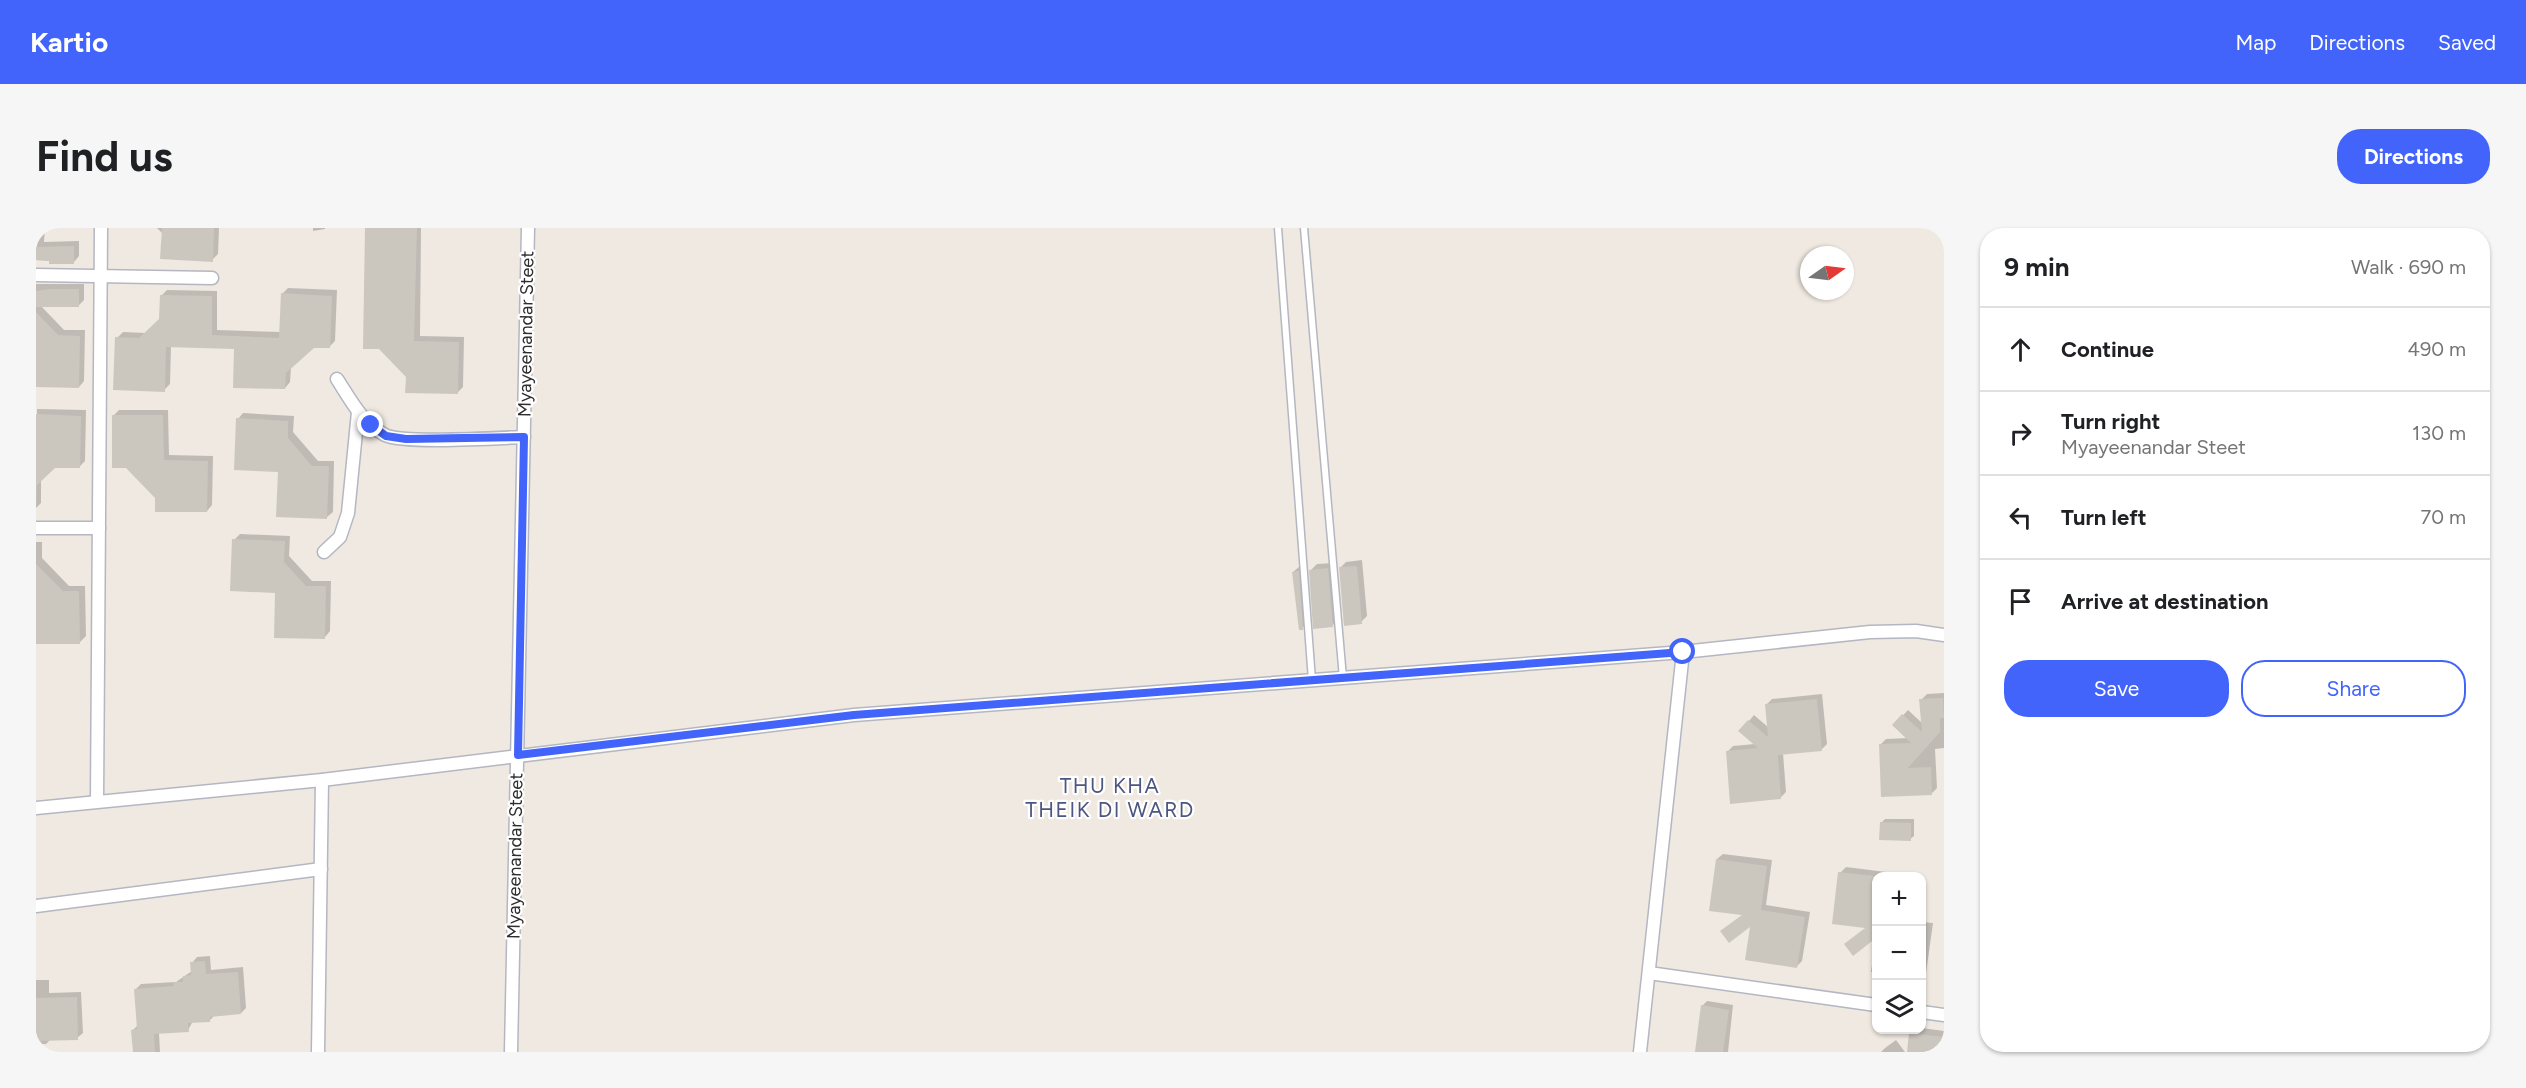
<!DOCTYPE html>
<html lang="en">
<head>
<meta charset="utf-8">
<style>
  body { margin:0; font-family:Figtree,sans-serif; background:#f6f6f6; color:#202124 }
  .controls { position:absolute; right:18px; bottom:18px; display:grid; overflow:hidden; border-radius:12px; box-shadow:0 2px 4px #0004 }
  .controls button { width:54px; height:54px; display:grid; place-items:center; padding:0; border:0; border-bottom:2px solid #e0e0e0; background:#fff; color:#202124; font:30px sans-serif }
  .compass { position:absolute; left:1764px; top:18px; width:54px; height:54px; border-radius:50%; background:#fff; box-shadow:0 2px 4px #0004; rotate:76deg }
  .stop { position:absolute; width:18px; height:18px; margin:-14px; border:4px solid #4264fb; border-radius:50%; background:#fff }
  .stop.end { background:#4264fb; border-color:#fff; box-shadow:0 2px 6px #0008 }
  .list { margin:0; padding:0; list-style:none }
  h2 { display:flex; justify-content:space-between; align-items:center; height:78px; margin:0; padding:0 24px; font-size:26px }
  h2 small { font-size:20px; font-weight:400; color:#757577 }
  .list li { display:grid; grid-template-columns:39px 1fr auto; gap:18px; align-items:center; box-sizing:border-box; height:84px; padding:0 24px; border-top:2px solid #e0e0e0 }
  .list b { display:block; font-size:22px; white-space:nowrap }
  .list p { margin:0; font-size:20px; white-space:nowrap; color:#757577 }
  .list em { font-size:20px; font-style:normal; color:#757577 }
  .actions { display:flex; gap:12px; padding:18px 24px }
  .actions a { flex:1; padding:14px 0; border:2px solid #4264fb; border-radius:24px; text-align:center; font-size:21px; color:#4264fb }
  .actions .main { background:#4264fb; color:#fff }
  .icon { flex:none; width:33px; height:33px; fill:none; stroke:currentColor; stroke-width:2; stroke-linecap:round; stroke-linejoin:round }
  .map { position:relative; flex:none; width:1908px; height:824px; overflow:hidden; border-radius:24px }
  header { display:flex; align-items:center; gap:36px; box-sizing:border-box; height:84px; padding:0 30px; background:#4264fb; color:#fff }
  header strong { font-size:28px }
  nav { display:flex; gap:33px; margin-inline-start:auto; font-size:21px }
  .intro { display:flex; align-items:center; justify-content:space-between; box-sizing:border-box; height:144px; padding:0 36px }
  h1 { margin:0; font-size:42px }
  .button { padding:15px 27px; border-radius:24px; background:#4264fb; color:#fff; font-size:21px; font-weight:700 }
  main { display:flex; gap:36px; padding:0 36px }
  aside { flex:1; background:#fff; border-radius:24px; box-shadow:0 2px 4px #0004 }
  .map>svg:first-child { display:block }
  .shadow { fill:#0003 }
  .building { fill:#cbc7bf }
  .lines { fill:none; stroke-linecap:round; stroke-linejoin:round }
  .lane-casing { stroke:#b4b7c1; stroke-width:9 }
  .street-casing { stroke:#b4b7c1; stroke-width:15 }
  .lane { stroke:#fff; stroke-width:6 }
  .street { stroke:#fff; stroke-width:12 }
  .route { stroke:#4264fb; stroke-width:8 }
  .labels { text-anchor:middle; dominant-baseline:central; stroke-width:4.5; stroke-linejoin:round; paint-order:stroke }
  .street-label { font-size:18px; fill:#2e2e2e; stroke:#fff }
  .quarter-label { font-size:21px; letter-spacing:1.5px; fill:#4d5680; stroke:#fff }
</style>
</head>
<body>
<header>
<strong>Kartio</strong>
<nav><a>Map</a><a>Directions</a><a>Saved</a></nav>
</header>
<div class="intro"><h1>Find us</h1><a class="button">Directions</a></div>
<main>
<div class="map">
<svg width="1908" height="824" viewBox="0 0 1908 824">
  <rect width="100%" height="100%" fill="#efe9e1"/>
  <g class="shadow">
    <path d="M0,0H9L8,14L43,13V28L38,34L0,32Z"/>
    <path d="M121,0H183L182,26L176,32L127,6Z"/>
    <path d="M277,0H289V1L277,3Z"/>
    <path d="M331,0H385L384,108L428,109L427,159L421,165L371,149Z"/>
    <path d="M0,56H48V72L42,78H5L28,102H49L48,153L43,159L0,158Z"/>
    <path d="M252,60L301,62L299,113L293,119L278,118L255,139L254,154L249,160L199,119L135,118L134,156L128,162L81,110L87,104L110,105L125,91V68L131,62L181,63V102L245,104L246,66Z"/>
    <path d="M1,181L50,182L49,233L43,239L18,238L5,251V275L0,280Z"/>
    <path d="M83,182H132L133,227L177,228L176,277L171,283L120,269L77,188Z"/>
    <path d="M207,185L258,188L257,204L282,233H298L297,284L291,289L243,243L202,191Z"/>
    <path d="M204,306L254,308L253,328L276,353H295L294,403L289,409L240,363L198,312Z"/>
    <path d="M0,314H6V330L33,358H49L50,408L44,414L0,415Z"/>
    <path d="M1326,332L1331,388L1325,394L1304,340L1310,334Z"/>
    <path d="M1298,335L1303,391L1297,397L1275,342L1281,336Z"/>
    <path d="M1264,338H1268L1272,394L1266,400L1257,344Z"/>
    <path d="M1908,465V520L1899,521L1901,560L1896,565L1844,517L1850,511L1872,510L1858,497L1872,482L1886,495L1885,472L1891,466Z"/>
    <path d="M1786,466L1791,516L1786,521L1747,525L1750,564L1744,570L1691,524L1697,518L1719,516L1713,493L1718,487L1733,500L1730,477L1736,471Z"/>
    <path d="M1849,591H1878V608L1874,611L1845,595Z"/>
    <path d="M1687,626L1736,632L1730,677L1774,684L1766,733L1760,739L1708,686L1681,631Z"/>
    <path d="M1810,639L1858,645V648H1840V744H1835L1840,709L1832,698L1804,645Z"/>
    <path d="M1886,694L1897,695L1890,745L1886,750Z"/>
    <path d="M174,728L175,742L207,739L210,780L205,785L179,787L174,792L157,793L152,802L123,805L124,824H98L97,802L102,797L99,762L105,756L140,754L156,743V735L161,729Z"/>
    <path d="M0,752H13V765L45,764L47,805L41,810L15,811L10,816H0Z"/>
    <path d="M1671,773L1697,777L1692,824H1660L1666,778Z"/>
    <path d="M1886,800L1908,803V824H1873L1875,805Z"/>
    <path d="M1860,812L1869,824H1845L1849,820Z"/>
  </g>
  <g class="building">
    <path d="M126,0H178L177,34L124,31Z"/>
    <path d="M329,0H381L378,113L423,114L422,166L369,165L370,149L343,121H327Z"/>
    <path d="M38,18V36H13V33L0,32V19Z"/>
    <path d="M13,61H43V79H0V63Z"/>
    <path d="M245,65L296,68L294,120H278L250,145L249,161L197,160L198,121L130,119L129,164L77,162L79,109L103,110L123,91L124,67L176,68V107L243,110Z"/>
    <path d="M0,84L22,107L44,108L43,160L0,159Z"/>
    <path d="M0,186L45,188L44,240H19L0,258Z"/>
    <path d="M76,187H127L128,232L172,233L171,284H119V270L90,240H76Z"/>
    <path d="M200,190L252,193V210L276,238H293L291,291L240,289L242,244L198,242Z"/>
    <path d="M196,311L249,313L248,334L270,358H290L289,411L238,410L239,365L194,363Z"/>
    <path d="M0,336L27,363H43L44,416H0Z"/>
    <path d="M1321,338L1326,396L1308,398L1303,339Z"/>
    <path d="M1292,340L1297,399L1277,401L1273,342Z"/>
    <path d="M1263,343L1267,402H1263L1256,344Z"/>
    <path d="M1907,470L1908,490H1904V504L1872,540L1895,539L1896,567L1845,569L1843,516L1875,515L1856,497L1866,486L1886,504L1883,471Z"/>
    <path d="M1781,471L1786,523L1742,527L1745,571L1694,576L1690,523L1722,520L1702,503L1712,492L1732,509L1729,476Z"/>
    <path d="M1844,594L1875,595V613L1843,612Z"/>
    <path d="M1680,631L1731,638L1725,682L1769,689L1761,740L1709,732L1714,699L1693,715L1684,703L1706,687L1673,683Z"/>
    <path d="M1802,644L1840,648V710L1817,728L1808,716L1829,700L1796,696Z"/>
    <path d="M169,733L170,746L202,744L205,786L174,789V794L152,795L153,804L118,806L119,824H97L95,802L101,801L98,761L138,758L137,754H147V748L155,747L154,734Z"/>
    <path d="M41,769L42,812L0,813V770Z"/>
    <path d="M1665,777L1693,782L1687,824H1659Z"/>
    <path d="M1873,805L1908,809V824H1871Z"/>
  </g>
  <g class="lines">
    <defs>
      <g id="lane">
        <path d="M1242,0L1276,452"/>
        <path d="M1268,0L1307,450"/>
      </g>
      <g id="street">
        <path d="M0,47L176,50"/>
        <path d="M301,151C314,171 326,195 349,207C367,216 462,210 488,209"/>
        <path d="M0,300H63"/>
        <path d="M288,324L304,309L312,285L322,184"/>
        <path d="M61,573L65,0"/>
        <path d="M0,580L286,552L818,487L1647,424L1834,404L1880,403L1908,407"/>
        <path d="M0,678L285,641"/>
        <path d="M1613,745L1840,777"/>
        <path d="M1886,784L1908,787"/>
        <path d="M282,824L286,552"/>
        <path d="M475,824L492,0"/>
        <path d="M1604,824L1647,424"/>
      </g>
    </defs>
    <use href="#lane" class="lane-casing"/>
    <use href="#street" class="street-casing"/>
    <use href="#lane" class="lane"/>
    <use href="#street" class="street"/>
  </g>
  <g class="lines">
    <path class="route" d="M335,197L350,208L370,211L488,209L482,527L818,487L1647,424"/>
  </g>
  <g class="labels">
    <g class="street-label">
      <text transform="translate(490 106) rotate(-89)">Myayeenandar Steet</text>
      <text transform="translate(479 628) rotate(-89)">Myayeenandar Steet</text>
    </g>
    <g class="quarter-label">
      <text x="1074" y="557">THU KHA<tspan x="1074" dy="24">THEIK DI WARD</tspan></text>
    </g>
  </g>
</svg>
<div class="controls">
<button>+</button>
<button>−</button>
<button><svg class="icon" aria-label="layers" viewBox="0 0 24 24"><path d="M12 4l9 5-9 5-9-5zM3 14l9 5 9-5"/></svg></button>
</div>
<svg class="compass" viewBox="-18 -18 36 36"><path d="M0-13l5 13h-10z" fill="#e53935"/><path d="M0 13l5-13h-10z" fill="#757577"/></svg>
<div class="stop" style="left:1647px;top:424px"></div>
<div class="stop end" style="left:335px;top:197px"></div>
</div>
<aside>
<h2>9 min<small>Walk · 690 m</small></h2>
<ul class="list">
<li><svg class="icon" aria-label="ahead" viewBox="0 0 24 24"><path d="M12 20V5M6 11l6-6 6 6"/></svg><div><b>Continue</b></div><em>490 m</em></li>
<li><svg class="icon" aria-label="right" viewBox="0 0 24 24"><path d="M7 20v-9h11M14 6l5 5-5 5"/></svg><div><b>Turn right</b><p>Myayeenandar Steet</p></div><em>130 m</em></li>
<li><svg class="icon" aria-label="left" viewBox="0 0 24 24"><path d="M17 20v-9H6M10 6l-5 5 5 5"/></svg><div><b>Turn left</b></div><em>70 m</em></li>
<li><svg class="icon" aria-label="arrive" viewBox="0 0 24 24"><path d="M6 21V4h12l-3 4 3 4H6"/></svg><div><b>Arrive at destination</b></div></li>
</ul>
<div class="actions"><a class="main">Save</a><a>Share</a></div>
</aside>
</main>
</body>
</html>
